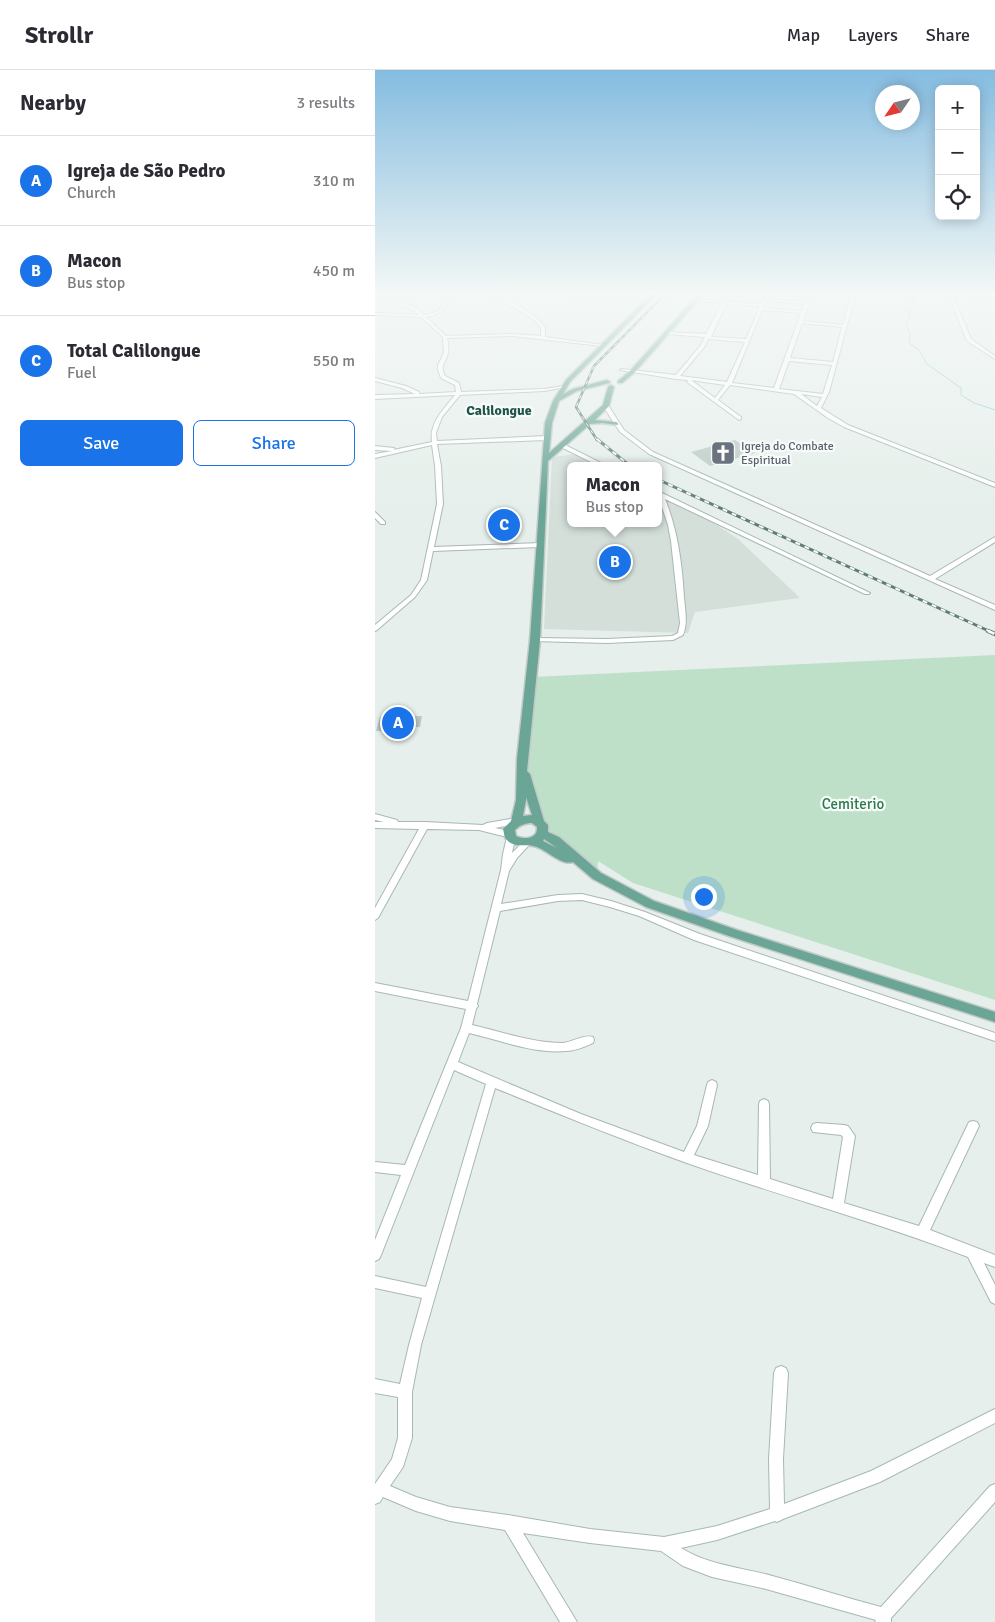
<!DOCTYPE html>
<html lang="en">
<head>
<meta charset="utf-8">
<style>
  body { margin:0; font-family:Signika,sans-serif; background:#f7f7f7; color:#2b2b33 }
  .controls { position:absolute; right:15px; top:15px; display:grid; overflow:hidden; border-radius:8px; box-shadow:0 2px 12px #0003 }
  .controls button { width:45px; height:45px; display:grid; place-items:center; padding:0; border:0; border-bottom:1px solid #e1e1e2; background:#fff; color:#2b2b33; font:25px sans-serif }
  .compass { position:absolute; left:500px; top:15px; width:45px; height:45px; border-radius:50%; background:#fff; box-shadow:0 2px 12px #0003; rotate:235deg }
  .you { position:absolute; left:328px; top:826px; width:18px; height:18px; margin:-12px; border:4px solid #fff; border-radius:50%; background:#1a73e8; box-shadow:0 0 0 8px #1a73e833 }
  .badge { display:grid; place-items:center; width:32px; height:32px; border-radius:50%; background:#1a73e8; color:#fff; font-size:16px; font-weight:700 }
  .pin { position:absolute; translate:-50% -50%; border:2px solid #fff; box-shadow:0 1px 5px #0006 }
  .popup { position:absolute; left:192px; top:392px; width:95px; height:65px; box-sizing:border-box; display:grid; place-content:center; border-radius:8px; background:#fff; filter:drop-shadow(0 1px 4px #0005); font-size:16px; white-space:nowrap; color:#7c7c81 }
  .popup b { font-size:19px; color:#2b2b33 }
  .popup::after { content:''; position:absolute; left:50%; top:100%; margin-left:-10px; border:10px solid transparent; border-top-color:#fff }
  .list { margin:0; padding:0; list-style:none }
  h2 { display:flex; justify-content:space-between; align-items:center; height:65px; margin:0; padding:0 20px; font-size:21px }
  h2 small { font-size:16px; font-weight:400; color:#7c7c81 }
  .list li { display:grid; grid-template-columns:32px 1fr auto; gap:15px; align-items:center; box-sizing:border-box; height:90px; padding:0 20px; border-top:1px solid #e1e1e2 }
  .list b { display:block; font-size:19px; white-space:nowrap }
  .list p { margin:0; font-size:16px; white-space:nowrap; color:#7c7c81 }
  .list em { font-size:16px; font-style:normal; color:#7c7c81 }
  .actions { display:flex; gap:10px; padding:15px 20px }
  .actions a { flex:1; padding:11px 0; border:1px solid #1a73e8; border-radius:8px; text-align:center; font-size:18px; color:#1a73e8 }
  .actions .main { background:#1a73e8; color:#fff }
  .icon { flex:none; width:28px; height:28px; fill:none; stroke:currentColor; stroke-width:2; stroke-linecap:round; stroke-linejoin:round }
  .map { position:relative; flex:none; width:620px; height:1552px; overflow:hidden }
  header { display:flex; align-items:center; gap:30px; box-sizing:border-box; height:70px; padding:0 25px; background:#fff; border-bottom:1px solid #e1e1e2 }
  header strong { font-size:24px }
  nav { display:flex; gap:28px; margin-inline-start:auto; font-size:18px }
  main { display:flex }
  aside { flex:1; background:#fff }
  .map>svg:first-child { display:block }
  .built { fill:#d4dfda }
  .green { fill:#bfe0c8 }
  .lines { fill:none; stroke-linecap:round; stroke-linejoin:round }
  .stream { stroke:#8ec9d4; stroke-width:1 }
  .building { fill:#bbcac4 }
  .minor-casing { stroke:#a8b8b2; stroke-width:2 }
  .major-casing { stroke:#c2cac8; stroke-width:3 }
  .minor { fill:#fff; fill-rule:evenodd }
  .major { fill:#6aa596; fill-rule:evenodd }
  .rail-far2-casing { stroke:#5f7d75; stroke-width:2.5 }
  .rail-far1-casing { stroke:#5f7d75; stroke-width:3 }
  .rail-casing { stroke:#5f7d75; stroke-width:4.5 }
  .rail-far2 { stroke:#f7fbf9; stroke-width:1; stroke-dasharray:4; stroke-linecap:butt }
  .rail-far1 { stroke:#f7fbf9; stroke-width:2; stroke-dasharray:5; stroke-linecap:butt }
  .rail { stroke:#f7fbf9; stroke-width:2.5; stroke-dasharray:7; stroke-linecap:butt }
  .labels { text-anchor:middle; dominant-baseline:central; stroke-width:4.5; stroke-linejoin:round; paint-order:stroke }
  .far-worship-label { font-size:12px; fill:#5b616d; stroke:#f7fbf9; text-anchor:start }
  .far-neighbourhood-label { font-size:14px; font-weight:bold; fill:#1f5548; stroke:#f7fbf9 }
  .park-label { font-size:15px; fill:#2d7a4b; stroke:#f7fbf9 }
</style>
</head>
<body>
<header>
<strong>Strollr</strong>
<nav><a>Map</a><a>Layers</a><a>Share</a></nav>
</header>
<main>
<aside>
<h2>Nearby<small>3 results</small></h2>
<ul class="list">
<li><span class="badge">A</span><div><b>Igreja de São Pedro</b><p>Church</p></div><em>310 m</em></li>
<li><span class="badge">B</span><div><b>Macon</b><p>Bus stop</p></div><em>450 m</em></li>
<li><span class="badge">C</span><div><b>Total Calilongue</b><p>Fuel</p></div><em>550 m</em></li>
</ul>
<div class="actions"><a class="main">Save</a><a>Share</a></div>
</aside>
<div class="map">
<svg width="620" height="1552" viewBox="0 0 620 1552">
  <rect width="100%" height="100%" fill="#e6efeb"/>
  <g class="built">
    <path d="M204,222H273L258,237L195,230Z"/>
    <path d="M201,384L224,396H196V453H284V425L339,453L363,469L425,528L320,542L313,563L169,559L177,387Z"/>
  </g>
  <path class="green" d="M620,585V930L258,813L223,791L222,806L167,764L147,696L157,607Z"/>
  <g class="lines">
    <path class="stream" d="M532,222L538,228L540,237L533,240L535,247L531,252L535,265L534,273L544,280L552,294L586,318V325L599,333L620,340"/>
  </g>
  <g class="building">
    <path d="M360,370L380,383L335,396L316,382Z"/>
    <path d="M47,646L45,657L11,658L10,661H1L5,647Z"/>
  </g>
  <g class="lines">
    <defs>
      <g id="minor">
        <path d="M0,222H4L43,239L49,245C54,244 60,243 64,240C72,234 72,222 84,222C69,233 73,243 51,247L71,266L137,264L166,266V257C148,237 126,235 105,222H110C132,231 155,238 170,257V267L229,275L227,276L137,266L72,268C73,272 74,277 73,282C72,293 64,293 70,306L84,313L86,322L169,319L189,316L191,317L169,321L85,325L67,347L61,363L62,371L171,366L174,368L171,370L62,374L66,396L68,434L59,477L165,473L168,475L165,477L58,481L52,510L40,527L2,560L0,561V555L36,525L46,510L62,434L60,396L57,375L0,388V384L17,381L0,380V376L19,378L20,379L18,380L57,372C54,353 69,339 80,325L0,329V325L40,324L27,318L0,311V308L31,316L44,322V324L81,322L80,315L66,308L63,300V295L69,283L68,267L46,247L0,245V243L44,245L39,241Z"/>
        <path d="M391,222H395L392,229L430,232L434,222H438L428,251L468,255L477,222H481L454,322L446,338L473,355L620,413V417L469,357L453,348L419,324L355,315L343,330L366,347V349L364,350L312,312L313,310L301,309L245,300L247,299L301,305L326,275L330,267L292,264L290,263L292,262L331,264L347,233L321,231L320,229L386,234ZM391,231L430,234L427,241L388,238ZM351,234L385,236L371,269L336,267ZM387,240L426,243L399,318L357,313ZM427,253L467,257L458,292L415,288ZM333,269L370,272L352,312L305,306L330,276ZM414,291L457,295L448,324L404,319ZM316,310L350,315L340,328ZM426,324L447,327L442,336Z"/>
        <path d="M565,222L620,224V226L577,224L596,269L620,286V289L592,271L573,224Z"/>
        <path d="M231,334L233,335L249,360L278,382L555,506L620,467V472L560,509L620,535V540L274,384L245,362L228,336Z"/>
        <path d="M184,374H188L232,396H224L184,376Z"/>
        <path d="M284,422L287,423L495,523L494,524H490L290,429C303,461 307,494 309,527C310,540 313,553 308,565L298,570L232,573L158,571L156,570L160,568L232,569L297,566L303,563L305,553L296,471L293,455L284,428Z"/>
        <path d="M0,442L10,452V454H6L0,448Z"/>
        <path d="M0,744L22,750L23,752H50L108,755L112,753L141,748L144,749L145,751L144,753L120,758L137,762L138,765L140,768L137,783L149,771L152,770L156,773L142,788L134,801L126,834L183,825L207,824L236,831L270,842L325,864L620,963V971L319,870L264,846L235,837L207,830L183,831L125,841L102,934L103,936L101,939L97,955C127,962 157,973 188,973C197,972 210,964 218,967L219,970L218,973C209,977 200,981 191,981C159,984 125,970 94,963L83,992L206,1044L309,1082L322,1056L332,1015L333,1012L337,1010L341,1012L342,1015L333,1056L319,1085L383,1105L384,1034L385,1031L389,1029L393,1031L394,1034L395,1109L458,1129L468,1067L466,1065L438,1062L436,1058L438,1054L442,1053L469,1055L473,1056L480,1066L469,1133L544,1156L594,1052L598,1051L602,1052L604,1056L555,1160L620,1185V1197L609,1193L620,1215V1234L616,1232L593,1187C500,1151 405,1126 312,1093C247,1070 184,1044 120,1018L46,1275L37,1322V1368L28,1397L15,1416L41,1427L75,1437L133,1445L215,1459L289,1467L342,1456L395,1439L394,1389L399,1303L401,1298L406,1296L411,1298L413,1303L408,1389L409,1434L496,1401L620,1339V1353L505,1412L408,1449L402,1452L400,1451L342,1470L306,1478C332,1494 361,1497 390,1504C429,1514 467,1527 506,1537L615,1416L620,1414V1432L528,1535L516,1548V1552H500L501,1550L391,1519L337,1507L308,1496L286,1481L215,1473L148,1463L202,1552H185L130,1460L75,1451L41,1441L8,1427L5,1432L0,1434V1414L17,1389L23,1368V1327L0,1323V1309L25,1314L34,1275L47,1228L0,1218V1206L51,1217L111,1014L79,1000L6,1185L4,1189L0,1191V1170L26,1105L0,1102V1092L30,1095L86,958L91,939L0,921V913L93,931L126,800L128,784L132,767L104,760L52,759L3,848L0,850V838L44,759L0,758V752H9L0,750Z"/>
      </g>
      <g id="major">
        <path d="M278,222H284L195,312L188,324L198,319L232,310L235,312L234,313L202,321L184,331L177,353L174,383L228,335L233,317L236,315L239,317L234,336L220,350L241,352L243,353V355L227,353L215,354L173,391L165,570L152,701L155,704L169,751L173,755V762L184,767L226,803L279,831L362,860L620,942V952L354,866L271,837L218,809L198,792C185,796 171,778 158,776C150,774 139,778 132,770C129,768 129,762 128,759L136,751L141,730L142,689L155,570L170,353L178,331L191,310ZM151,727L157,745L148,746L151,730ZM157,753L162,757C163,769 150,770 141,766L140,760C145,755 150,753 157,753ZM169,769L182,778L168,771Z"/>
        <path d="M325,222H331L259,303L247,313H243V311L255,301Z"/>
      </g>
    </defs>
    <use href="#minor" class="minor-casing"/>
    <use href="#major" class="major-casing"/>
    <use href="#minor" class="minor"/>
    <use href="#major" class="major"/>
    <defs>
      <path id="rail-far2" d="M222,370L201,337L219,296L292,222"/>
      <g id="rail-far1">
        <path d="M222,369L255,396"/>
        <path d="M284,410L616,562"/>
      </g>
      <path id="rail" d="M613,561L620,564"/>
    </defs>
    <use href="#rail-far2" class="rail-far2-casing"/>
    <use href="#rail-far1" class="rail-far1-casing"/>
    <use href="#rail" class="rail-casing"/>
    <use href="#rail-far2" class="rail-far2"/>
    <use href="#rail-far1" class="rail-far1"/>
    <use href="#rail" class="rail"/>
  </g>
  <linearGradient id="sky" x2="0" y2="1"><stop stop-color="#84bce0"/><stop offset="0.51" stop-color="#f4f8f6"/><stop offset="1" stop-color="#f4f8f6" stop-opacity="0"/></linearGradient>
  <rect width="620" height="439" fill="url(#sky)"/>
  <defs>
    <symbol id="church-square" viewBox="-11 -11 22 22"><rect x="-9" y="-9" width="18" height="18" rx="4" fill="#6b7280" stroke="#f7fbf9"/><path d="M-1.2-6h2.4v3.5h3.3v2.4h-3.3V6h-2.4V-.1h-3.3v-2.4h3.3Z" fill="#fff"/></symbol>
  </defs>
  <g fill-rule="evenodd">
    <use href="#church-square" x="334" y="369" width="28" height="28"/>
  </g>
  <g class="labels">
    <g class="far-worship-label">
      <text x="366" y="376">Igreja do Combate<tspan x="366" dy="14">Espiritual</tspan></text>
    </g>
    <g class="far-neighbourhood-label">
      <text x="124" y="340">Calilongue</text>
    </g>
    <g class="park-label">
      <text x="478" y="734">Cemiterio</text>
    </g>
  </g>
</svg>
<div class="controls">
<button>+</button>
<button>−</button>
<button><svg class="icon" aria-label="locate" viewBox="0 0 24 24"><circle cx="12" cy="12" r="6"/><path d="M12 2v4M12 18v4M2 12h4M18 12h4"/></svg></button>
</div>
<svg class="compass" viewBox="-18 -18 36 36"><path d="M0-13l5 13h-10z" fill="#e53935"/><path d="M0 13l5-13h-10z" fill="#7c7c81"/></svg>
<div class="you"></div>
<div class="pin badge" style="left:23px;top:653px">A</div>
<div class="pin badge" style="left:240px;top:492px">B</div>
<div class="popup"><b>Macon</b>Bus stop</div>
<div class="pin badge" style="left:129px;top:455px">C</div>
</div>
</main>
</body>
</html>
